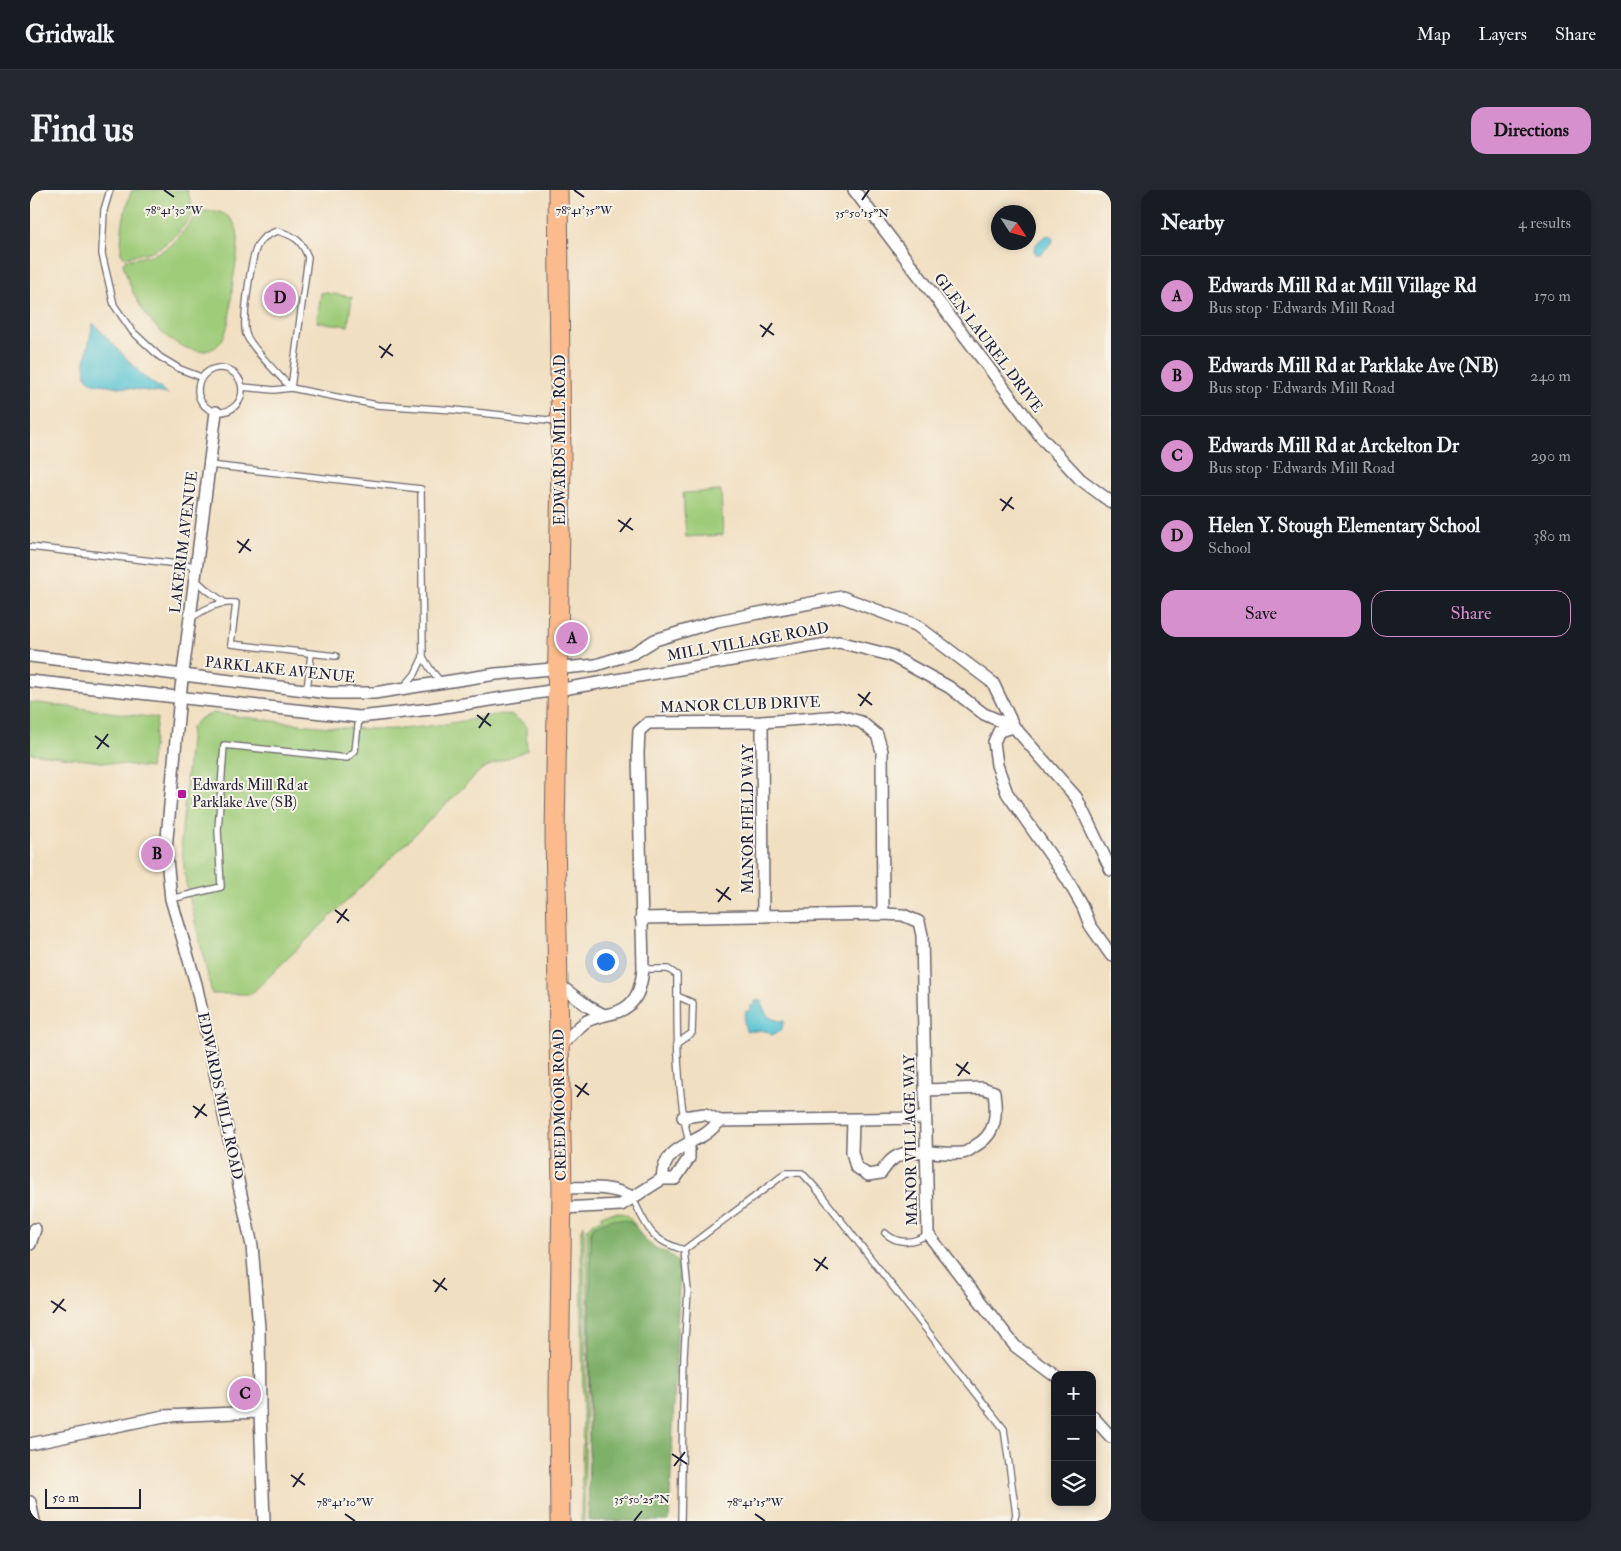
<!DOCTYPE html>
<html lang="en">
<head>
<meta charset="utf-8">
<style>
  body { margin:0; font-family:"IM FELL Double Pica",serif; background:#242831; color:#f1f3f6 }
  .controls { position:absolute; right:15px; bottom:15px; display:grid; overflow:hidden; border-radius:10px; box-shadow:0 2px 8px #0003 }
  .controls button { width:45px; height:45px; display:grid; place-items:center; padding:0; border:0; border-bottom:1px solid #363941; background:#171b24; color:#f1f3f6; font:25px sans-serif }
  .compass { position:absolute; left:961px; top:15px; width:45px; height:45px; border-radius:50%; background:#171b24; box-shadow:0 2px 8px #0003; rotate:126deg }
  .scale { position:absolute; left:15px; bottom:12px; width:96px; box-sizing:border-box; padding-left:5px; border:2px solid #22223b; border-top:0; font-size:14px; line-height:18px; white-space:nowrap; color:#22223b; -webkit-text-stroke:4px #f7f3e8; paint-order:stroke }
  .you { position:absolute; left:575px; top:771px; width:18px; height:18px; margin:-12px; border:4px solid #fff; border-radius:50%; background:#1a73e8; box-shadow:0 0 0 8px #1a73e833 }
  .badge { display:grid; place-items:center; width:32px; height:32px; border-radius:50%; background:#d690ce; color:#111; font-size:16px; font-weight:700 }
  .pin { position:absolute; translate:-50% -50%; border:2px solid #fff; box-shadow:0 1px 5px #0006 }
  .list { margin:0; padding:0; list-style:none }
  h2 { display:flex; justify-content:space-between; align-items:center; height:65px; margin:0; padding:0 20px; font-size:21px }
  h2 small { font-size:16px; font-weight:400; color:#9ea1a6 }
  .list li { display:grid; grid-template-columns:32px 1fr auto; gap:15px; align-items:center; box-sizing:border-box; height:80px; padding:0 20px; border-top:1px solid #363941 }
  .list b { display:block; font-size:19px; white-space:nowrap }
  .list p { margin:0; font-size:16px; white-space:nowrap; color:#9ea1a6 }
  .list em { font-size:16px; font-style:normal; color:#9ea1a6 }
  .actions { display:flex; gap:10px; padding:15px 20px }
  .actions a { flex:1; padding:11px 0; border:1px solid #d690ce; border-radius:15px; text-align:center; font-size:18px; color:#d690ce }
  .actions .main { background:#d690ce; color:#111 }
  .icon { flex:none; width:28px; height:28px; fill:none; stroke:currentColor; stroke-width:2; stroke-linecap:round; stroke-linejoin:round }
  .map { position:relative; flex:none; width:1081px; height:1331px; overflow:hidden; border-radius:15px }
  header { display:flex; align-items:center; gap:30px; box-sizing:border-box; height:70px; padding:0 25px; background:#171b24; border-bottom:1px solid #363941 }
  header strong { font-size:24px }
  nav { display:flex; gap:28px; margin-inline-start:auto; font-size:18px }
  .intro { display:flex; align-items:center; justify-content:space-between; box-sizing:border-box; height:120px; padding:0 30px }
  h1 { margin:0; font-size:35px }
  .button { padding:12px 22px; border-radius:15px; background:#d690ce; color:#111; font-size:18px; font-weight:700 }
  main { display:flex; gap:30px; padding:0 30px }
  aside { flex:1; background:#171b24; border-radius:15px; box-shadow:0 2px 8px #0003 }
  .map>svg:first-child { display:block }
  .green { fill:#9fcc79; stroke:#60775a }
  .forest { fill:#7fb069; stroke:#506952 }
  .water { fill:#59c4d4; stroke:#3e7388 }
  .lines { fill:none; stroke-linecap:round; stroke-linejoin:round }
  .service-casing { stroke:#6a646a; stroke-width:8 }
  .minor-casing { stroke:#6a646a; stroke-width:14 }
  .primary-casing { stroke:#6a646a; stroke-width:21 }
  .service { stroke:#fff; stroke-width:5.5 }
  .minor { stroke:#fff; stroke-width:11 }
  .primary { stroke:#fbbb8d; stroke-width:19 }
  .ticks { fill:none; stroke:#22223b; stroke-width:2 }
  .poi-dot { fill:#b5179e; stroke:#f7f3e8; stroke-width:2 }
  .labels { text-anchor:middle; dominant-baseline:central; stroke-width:4; stroke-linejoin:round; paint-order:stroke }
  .street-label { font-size:15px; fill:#22223b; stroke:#f7f3e8 }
  .poi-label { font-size:15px; fill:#22223b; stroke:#f7f3e8; text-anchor:start }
  .ticks-label { font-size:12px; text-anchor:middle; fill:#22223b; stroke:#f7f3e8; stroke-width:4; stroke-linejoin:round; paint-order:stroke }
</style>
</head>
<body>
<header>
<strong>Gridwalk</strong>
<nav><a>Map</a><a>Layers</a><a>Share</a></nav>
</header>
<div class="intro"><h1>Find us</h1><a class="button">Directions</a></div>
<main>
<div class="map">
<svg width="1081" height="1331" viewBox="0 0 1081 1331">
  <rect width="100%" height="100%" fill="#f7f3e8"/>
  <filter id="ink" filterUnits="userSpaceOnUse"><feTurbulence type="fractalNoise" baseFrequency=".02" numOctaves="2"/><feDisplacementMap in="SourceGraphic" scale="10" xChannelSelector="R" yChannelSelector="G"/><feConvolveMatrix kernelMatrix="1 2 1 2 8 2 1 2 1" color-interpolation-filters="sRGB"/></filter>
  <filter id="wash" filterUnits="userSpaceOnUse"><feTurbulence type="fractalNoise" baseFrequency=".0096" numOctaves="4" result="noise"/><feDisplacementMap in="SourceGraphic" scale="20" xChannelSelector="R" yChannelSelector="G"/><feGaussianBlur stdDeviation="1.12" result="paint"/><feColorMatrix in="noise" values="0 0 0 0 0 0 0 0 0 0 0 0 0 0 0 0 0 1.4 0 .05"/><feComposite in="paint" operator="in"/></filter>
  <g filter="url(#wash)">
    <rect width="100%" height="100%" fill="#f1dfc1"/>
    <g class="green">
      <path d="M102,0H157L164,21C161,27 158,32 153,37C136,58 121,63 95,67L91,64C91,40 93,22 102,0Z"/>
      <path d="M183,21C192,21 201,27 205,35C212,47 205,78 203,91C201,107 201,126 196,141C187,170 160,163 140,149C114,130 101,103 93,73L95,70C111,67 126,66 140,56C150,49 163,25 172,22C175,21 180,21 183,21Z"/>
      <path d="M291,102L322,107L318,136L287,132Z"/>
      <path d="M691,301L693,345L656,347L653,303Z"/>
      <path d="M0,512L127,528L120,578L0,563Z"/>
      <path d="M184,523C236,530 289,538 341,539C385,541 428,532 470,524L482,525L496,535L497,560L452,579L221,804H182L156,693L151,651L161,538L169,529Z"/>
      <path d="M589,1022L597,1025L606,1036L598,1031L561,1041L559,1247L557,1038L563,1032L572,1030L571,1025Z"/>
      <path d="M554,1035L556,1214L554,1331H551L553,1226L551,1042Z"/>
    </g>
    <path class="forest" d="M582,1029C587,1030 593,1029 598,1031C607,1034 609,1045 616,1051C627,1062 643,1061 650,1076L639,1331H558L561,1041L564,1036Z"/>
    <g class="water">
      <path d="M1020,45L1023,49L1022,53L1011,64H1006L1004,60C1005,53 1013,46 1020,45Z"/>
      <path d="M63,133L113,186L138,204L63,193L56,187L55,172Z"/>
      <path d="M725,811H732C733,824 741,831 754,831L751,841L741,845L737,841H716L714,832L716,821H720V816H725Z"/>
    </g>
  </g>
  <g filter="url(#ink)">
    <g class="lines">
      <defs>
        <g id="service">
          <path d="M80,0L74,20L72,64L84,115L102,141L130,167L150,179L171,187"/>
          <path d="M248,41C265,46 271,50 278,67L261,198C250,186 221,158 216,144C212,132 221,63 229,53C234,46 240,43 248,41Z"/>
          <circle cx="190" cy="200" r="22"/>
          <path d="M212,197L244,200L261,198L347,215L424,220L527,231"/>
          <path d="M179,275L391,299L393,467L401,480L411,492"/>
          <path d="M0,357L166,376"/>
          <path d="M165,389L177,400L194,412"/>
          <path d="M161,428C175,419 188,411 206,413L201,454L306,466"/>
          <path d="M374,497L385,484L393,467"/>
          <path d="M277,500L281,464"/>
          <path d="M141,709L191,697L188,640L194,555L317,568L325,561L329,527"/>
          <path d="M613,779H638L647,785C647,841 646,899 659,953"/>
          <path d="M647,806L663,813L662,843L647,853"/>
          <path d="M602,1007C618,1038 618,1049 654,1060"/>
          <path d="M855,1043C868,1055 884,1053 898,1044"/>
          <path d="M651,1331L654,1165L658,1101L654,1060L756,983H772L785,997L974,1239L986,1324L984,1331"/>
        </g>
        <g id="minor">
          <path d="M824,0L1012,248L1050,289L1081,312"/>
          <path d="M186,222L150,506L136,659L141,709L166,794L222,1056L229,1138L230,1222L234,1331"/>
          <path d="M0,466L299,503H344L466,484L566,475L604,463L625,450L687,431L812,407L886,435L963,493L984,537L1046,607L1081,680"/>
          <path d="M0,491L329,527L401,519L527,500L809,452L860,465L919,497L954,524L984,537"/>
          <path d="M732,532L733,726"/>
          <path d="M984,537L969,541L964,552L967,575L977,603L1037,689L1053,717L1060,735L1081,765"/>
          <path d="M611,728L853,724L873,725L889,732L892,745L898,1044L985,1156L1025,1186"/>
          <path d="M528,794L559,817L574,825"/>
          <path d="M529,858C538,849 547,837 557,831C566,826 577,825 587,822C607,815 611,798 613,779L608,563L609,541L618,533L732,532L810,526L831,532L847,545L852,561L853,724"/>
          <path d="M653,927L675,924L690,931L894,928"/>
          <path d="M823,930L822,962L826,977L838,985L851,983C856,976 861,968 870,965C885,958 915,965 932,963C936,963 941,959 945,956C967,944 967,924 964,902L952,898L895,900"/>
          <path d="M632,989C633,962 652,957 672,946C679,942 685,936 690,931"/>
          <path d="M532,998C557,998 579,995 602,1007"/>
          <path d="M532,1018L591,1015L632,989H645L659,968V953"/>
          <path d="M0,1054L5,1039"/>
          <path d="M1062,1226L1081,1247"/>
          <path d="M0,1254L134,1226L230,1222"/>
          <path d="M0,1312L4,1331"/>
        </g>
        <path id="primary" d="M528,0L531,270L525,646L532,998L529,1203L530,1331"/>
      </defs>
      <use href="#service" class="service-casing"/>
      <use href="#minor" class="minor-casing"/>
      <use href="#primary" class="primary-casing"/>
      <use href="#service" class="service"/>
      <use href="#minor" class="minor"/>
      <use href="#primary" class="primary"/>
    </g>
  </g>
  <path class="ticks" d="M134,0L144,7M544,0L554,7M832,10L839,0M730,135L744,145M732,147L742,133M349,156L363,166M351,168L361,154M970,309L984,319M972,321L982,307M588,330L603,340M590,342L601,328M207,351L221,361M209,363L219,349M828,504L842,515M830,516L840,502M447,525L461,536M449,538L459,523M65,546L79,557M67,559L78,544M686,699L701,710M688,712L699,697M305,720L319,731M307,733L317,719M926,874L940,884M928,886L938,872M545,895L559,905M547,907L557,893M163,916L177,926M165,928L175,914M784,1069L798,1079M786,1081L796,1067M403,1090L417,1100M405,1102L415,1088M21,1111L36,1121M23,1123L34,1109M642,1264L657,1274M644,1276L655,1262M261,1285L275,1295M263,1297L273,1283M315,1324L325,1331M725,1324L735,1331M604,1331L612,1321"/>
  <rect class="poi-dot" x="147" y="599" width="10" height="10" rx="2.5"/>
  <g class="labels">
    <g class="street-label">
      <text transform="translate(958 153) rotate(53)">GLEN LAUREL DRIVE</text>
      <text transform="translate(530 250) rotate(-90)">EDWARDS MILL ROAD</text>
      <text transform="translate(154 352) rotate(-83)">LAKERIM AVENUE</text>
      <text transform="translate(718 452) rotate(-10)">MILL VILLAGE ROAD</text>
      <text transform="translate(250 480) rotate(6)">PARKLAKE AVENUE</text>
      <text transform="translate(710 515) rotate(-2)">MANOR CLUB DRIVE</text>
      <text transform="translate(718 629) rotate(-90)">MANOR FIELD WAY</text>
      <text transform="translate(190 906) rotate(78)">EDWARDS MILL ROAD</text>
      <text transform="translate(530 915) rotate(-91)">CREEDMOOR ROAD</text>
      <text transform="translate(881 950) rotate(-91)">MANOR VILLAGE WAY</text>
    </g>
    <g class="poi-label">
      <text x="162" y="595">Edwards Mill Rd at<tspan x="162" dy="17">Parklake Ave (SB)</tspan></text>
    </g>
  </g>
  <g class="ticks-label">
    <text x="144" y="24">78°41'30"W</text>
    <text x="554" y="24">78°41'35"W</text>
    <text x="832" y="27">35°50'15"N</text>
    <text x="612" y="1313">35°50'25"N</text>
    <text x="315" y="1316">78°41'10"W</text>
    <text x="725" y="1316">78°41'15"W</text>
  </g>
</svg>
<div class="controls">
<button>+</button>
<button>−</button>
<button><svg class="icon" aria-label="layers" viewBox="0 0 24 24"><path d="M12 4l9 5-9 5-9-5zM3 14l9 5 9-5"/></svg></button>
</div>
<svg class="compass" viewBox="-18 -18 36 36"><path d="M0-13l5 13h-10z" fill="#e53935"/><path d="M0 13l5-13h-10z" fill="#9ea1a6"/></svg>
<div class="scale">50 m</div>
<div class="you"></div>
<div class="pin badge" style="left:542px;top:448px">A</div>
<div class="pin badge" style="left:127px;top:664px">B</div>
<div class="pin badge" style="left:215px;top:1204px">C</div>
<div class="pin badge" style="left:250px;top:108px">D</div>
</div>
<aside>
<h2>Nearby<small>4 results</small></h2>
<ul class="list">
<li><span class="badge">A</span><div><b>Edwards Mill Rd at Mill Village Rd</b><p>Bus stop · Edwards Mill Road</p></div><em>170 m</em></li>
<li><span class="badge">B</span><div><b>Edwards Mill Rd at Parklake Ave (NB)</b><p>Bus stop · Edwards Mill Road</p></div><em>240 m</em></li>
<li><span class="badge">C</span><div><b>Edwards Mill Rd at Arckelton Dr</b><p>Bus stop · Edwards Mill Road</p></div><em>290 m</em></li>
<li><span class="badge">D</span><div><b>Helen Y. Stough Elementary School</b><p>School</p></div><em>380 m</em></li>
</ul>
<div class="actions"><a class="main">Save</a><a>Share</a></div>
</aside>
</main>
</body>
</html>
